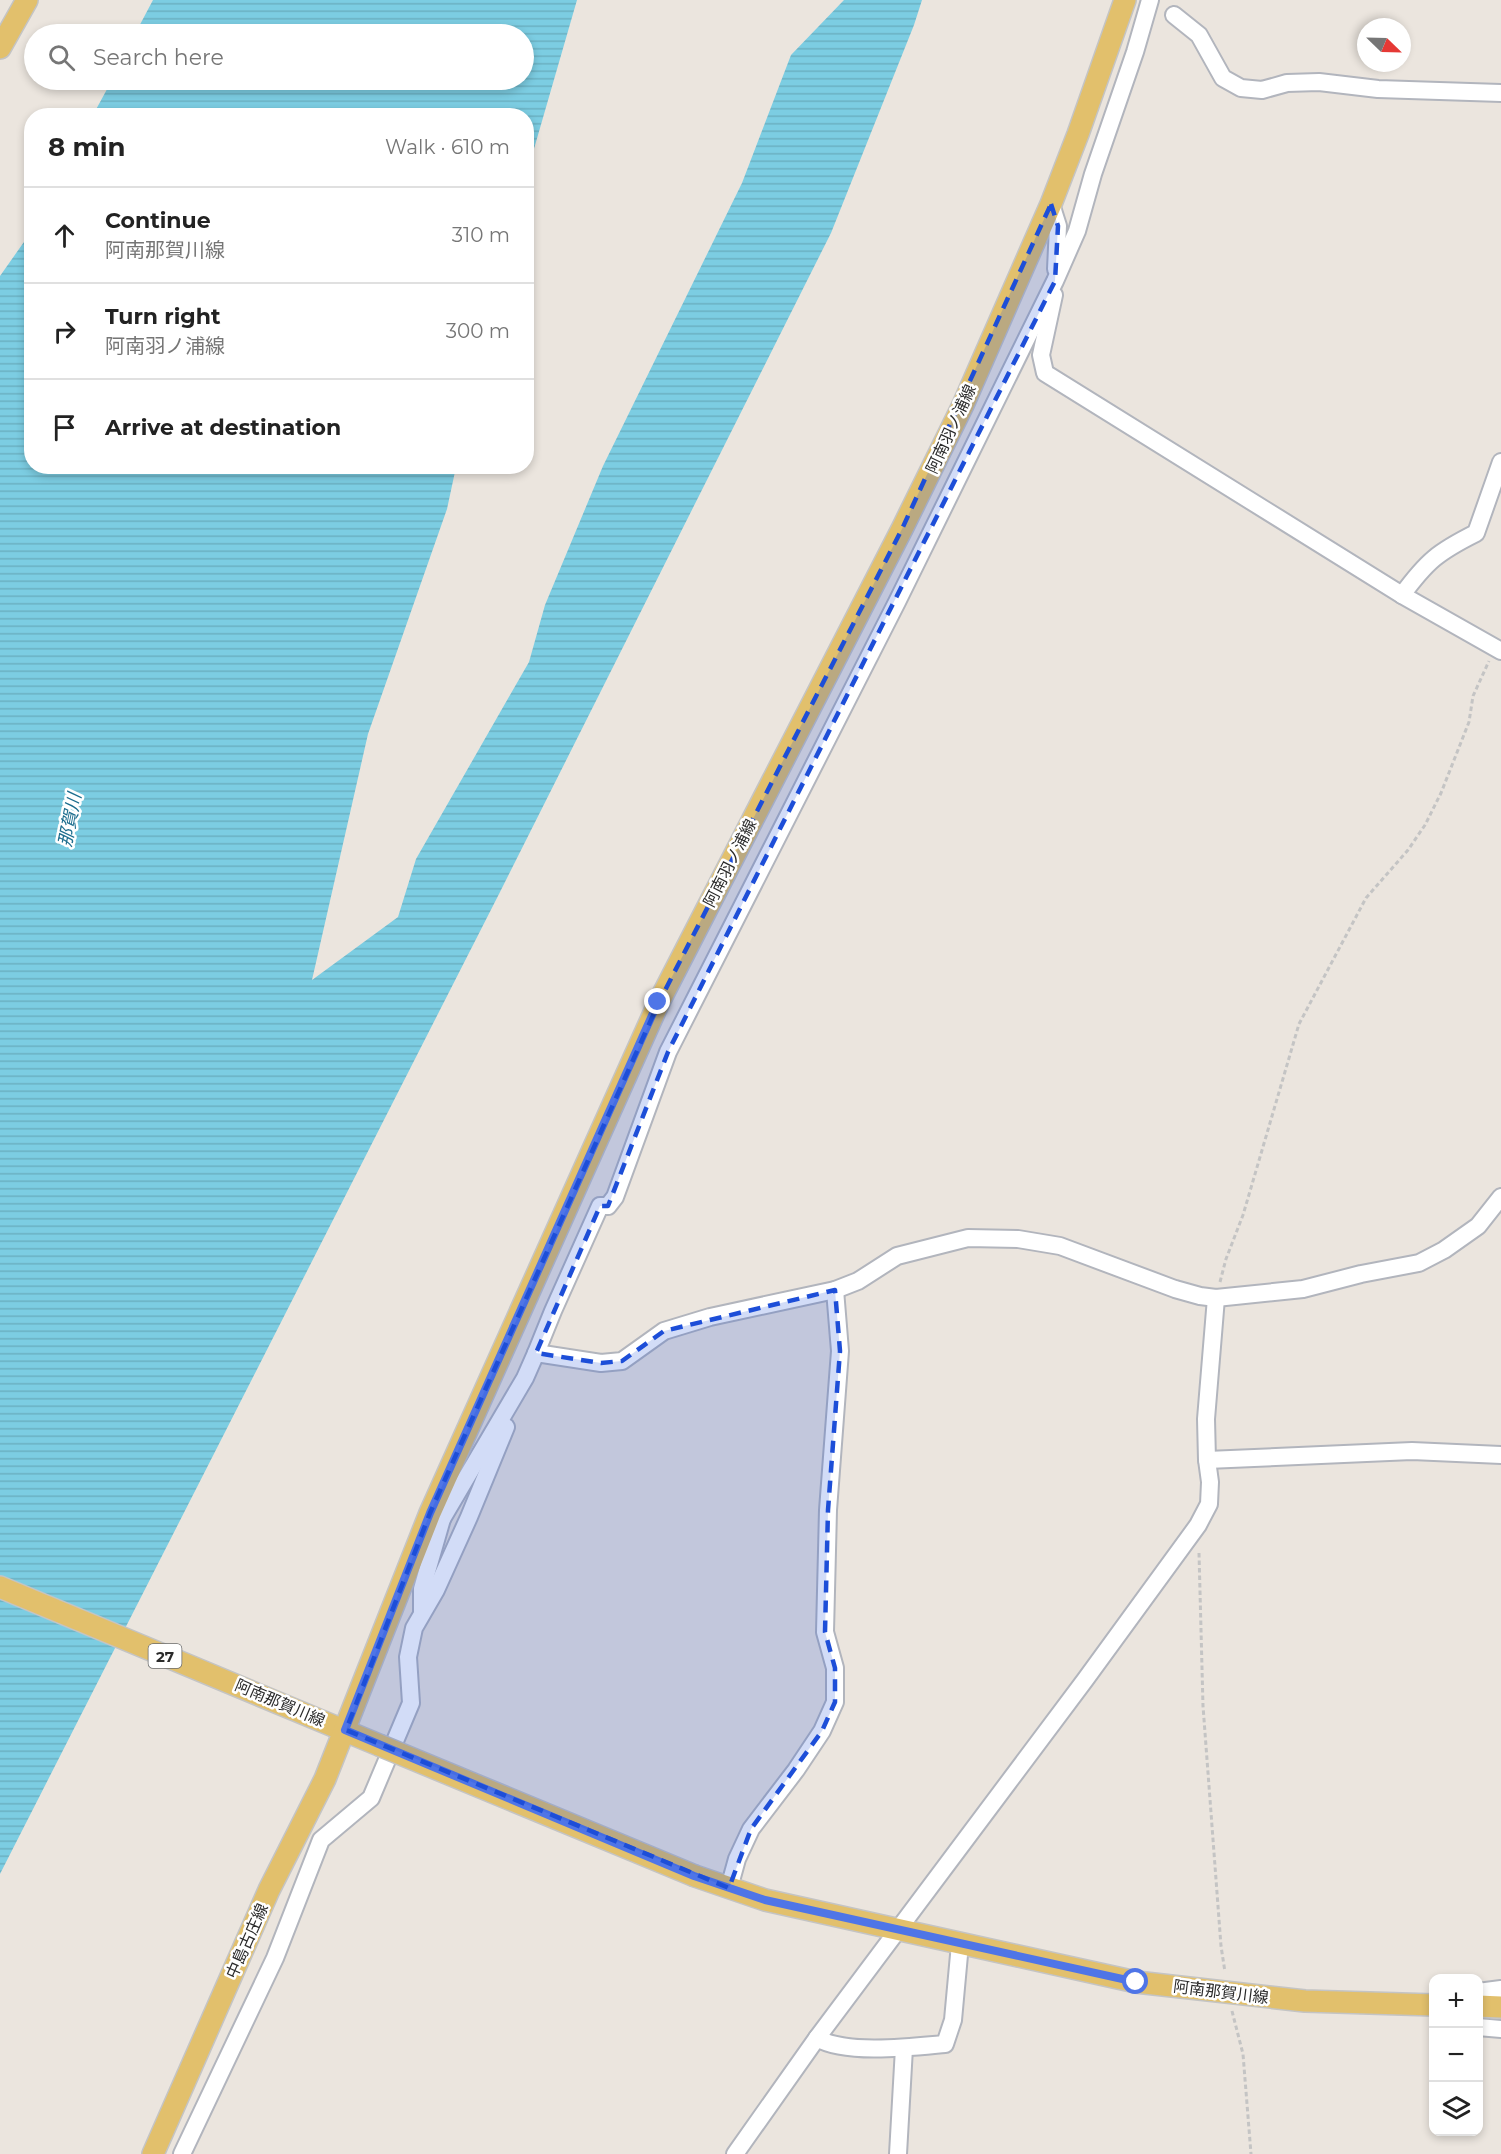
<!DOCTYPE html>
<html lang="en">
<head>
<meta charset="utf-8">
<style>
  body { margin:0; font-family:Montserrat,"Noto Sans JP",sans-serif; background:#f2f2f2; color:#222 }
  .controls { position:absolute; right:18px; bottom:18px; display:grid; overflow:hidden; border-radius:12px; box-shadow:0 3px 9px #0003 }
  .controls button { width:54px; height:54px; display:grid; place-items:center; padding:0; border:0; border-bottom:2px solid #e0e0e0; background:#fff; color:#222; font:30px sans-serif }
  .compass { position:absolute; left:1357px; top:18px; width:54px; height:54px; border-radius:50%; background:#fff; box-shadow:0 3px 9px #0003; rotate:113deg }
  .stop { position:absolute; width:18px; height:18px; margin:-14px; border:4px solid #4f75e7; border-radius:50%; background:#fff }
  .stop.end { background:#4f75e7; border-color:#fff; box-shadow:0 2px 6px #0008 }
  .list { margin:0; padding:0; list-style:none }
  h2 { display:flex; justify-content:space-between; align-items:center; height:78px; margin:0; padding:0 24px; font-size:26px }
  h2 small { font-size:20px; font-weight:400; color:#767676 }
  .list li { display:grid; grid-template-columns:39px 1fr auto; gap:18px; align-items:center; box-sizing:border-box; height:96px; padding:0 24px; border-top:2px solid #e0e0e0 }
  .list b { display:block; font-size:22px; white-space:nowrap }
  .list p { margin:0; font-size:20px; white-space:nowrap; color:#767676 }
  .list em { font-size:20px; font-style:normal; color:#767676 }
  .icon { flex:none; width:33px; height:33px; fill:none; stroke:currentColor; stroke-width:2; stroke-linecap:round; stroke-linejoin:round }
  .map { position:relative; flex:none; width:1501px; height:2154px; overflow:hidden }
  .search { position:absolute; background:#fff; box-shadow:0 3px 9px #0003; left:24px; top:24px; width:510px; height:66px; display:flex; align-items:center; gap:15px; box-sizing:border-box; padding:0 21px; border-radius:33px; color:#767676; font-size:22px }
  .panel { position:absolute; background:#fff; box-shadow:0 3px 9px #0003; left:24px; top:108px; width:510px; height:366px; border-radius:24px }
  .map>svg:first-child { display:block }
  .water { fill:url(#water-rules) }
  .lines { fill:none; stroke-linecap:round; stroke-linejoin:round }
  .minor-casing { stroke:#b2b5bd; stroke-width:20 }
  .major-casing { stroke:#c4c4c4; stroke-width:24 }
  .path { stroke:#c4c4c4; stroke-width:3; stroke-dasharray:4.5 3; stroke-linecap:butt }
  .minor { stroke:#fff; stroke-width:16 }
  .major { stroke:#e2c06c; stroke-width:21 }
  .major-bridge-casing { stroke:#c4c4c4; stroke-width:24; stroke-linecap:butt }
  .major-bridge { stroke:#e2c06c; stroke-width:21 }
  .route { stroke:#4f75e7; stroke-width:8 }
  .marked { fill:#1d4ed8; fill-opacity:0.2; stroke:#1d4ed8; stroke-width:4.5; stroke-dasharray:12 8; stroke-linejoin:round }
  .labels { text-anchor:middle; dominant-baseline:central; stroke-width:5; stroke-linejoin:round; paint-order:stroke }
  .shield { fill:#fff; stroke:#6b6b6b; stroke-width:1.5 }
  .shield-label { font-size:15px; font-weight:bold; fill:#2b2b2b }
  .street-label { font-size:16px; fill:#2b2b2b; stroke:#fff }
  .water-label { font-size:18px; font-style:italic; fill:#1c6d8e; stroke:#fff }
</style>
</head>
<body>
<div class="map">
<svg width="1501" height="2154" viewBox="0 0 1501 2154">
  <defs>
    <pattern id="water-rules" width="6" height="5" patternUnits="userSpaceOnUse" patternTransform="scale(1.5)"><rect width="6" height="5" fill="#7ccde2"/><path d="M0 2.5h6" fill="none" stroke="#6bb0c2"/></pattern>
  </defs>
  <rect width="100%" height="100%" fill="#ebe5de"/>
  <g class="water">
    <path d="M153,0H577L527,173L526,116L93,115L112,80H524V34H135Z"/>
    <path d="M844,0H922L914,25L831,233L499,894L0,1874V276L31,232L32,466L456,467L447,509L368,734L312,980L398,917L416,859L529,662L545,605L603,466L742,183L791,55Z"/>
  </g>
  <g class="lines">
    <defs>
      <g id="minor">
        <path d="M1174,15L1199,35L1223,78L1241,88L1262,90L1287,83L1319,82L1378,89L1501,93"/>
        <path d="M1051,204L1058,226L1056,269"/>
        <path d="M1054,295L1041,355L1045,373L1402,595L1501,651"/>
        <path d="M1402,595C1427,561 1438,552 1476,533L1501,462"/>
        <path d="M536,1353L553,1311L600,1206H608L615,1197L668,1052L897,602L1055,281L1077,231L1093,174L1135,52L1150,0"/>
        <path d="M1207,1460L1412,1451L1501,1455"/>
        <path d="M442,1519L525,1378L536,1353L601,1363L622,1361L664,1331L710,1317L835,1290L858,1281L897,1256L968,1238L1018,1239L1060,1246L1175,1289L1200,1296L1216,1298L1303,1289L1361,1274L1419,1263L1444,1250L1478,1226L1501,1197"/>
        <path d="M422,1612V1589L442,1519L433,1515"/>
        <path d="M729,1888L737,1859L751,1829L796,1770L822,1731L835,1702V1668L825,1632L828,1510L840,1351L835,1290"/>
        <path d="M1478,1992L1501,1989"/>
        <path d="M1478,2027L1501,2029"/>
        <path d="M817,2038C846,2055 912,2047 945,2044L953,2020L960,1944"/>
        <path d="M182,2154L275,1958L321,1840L371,1798L411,1703L408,1657L414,1628L436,1590L469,1517L506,1427"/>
        <path d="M735,2154L817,2038L1085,1680L1198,1525L1209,1504L1210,1482L1207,1460L1206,1419L1216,1298"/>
        <path d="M898,2154L904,2048"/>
      </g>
      <g id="major">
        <path d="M0,48L27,0"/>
        <path d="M0,1587L379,1745"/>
        <path d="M695,1876L765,1900L1136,1982L1305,2001L1434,2005"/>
        <path d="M1478,2006L1501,2007"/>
        <path d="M153,2154L269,1890L325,1779L430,1513L659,1002L902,529L963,405L1051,204L1078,134L1125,0"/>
      </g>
    </defs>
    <use href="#minor" class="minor-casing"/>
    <use href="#major" class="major-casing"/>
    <g class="path">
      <path d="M1220,1282L1226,1259L1243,1215L1299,1024L1366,898L1408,850L1425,825L1441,793L1469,722L1473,696L1489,661"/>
      <path d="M1199,1553L1203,1706L1221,1946L1225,1972"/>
      <path d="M1232,2011L1243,2054L1251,2154"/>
    </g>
    <use href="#minor" class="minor"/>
    <use href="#major" class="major"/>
    <defs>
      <path id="major-bridge" d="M379,1745L695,1876"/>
    </defs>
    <use href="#major-bridge" class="major-bridge-casing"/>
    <use href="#major-bridge" class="major-bridge"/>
  </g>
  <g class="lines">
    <path class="route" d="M658,1002L430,1513L345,1730L694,1876L765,1900L1136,1982"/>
  </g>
  <path class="marked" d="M1051,204L1058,226L1055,281L668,1052L608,1206H600L536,1353L601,1363L622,1361L664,1331L835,1290L840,1351L828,1510L825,1632L835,1668V1702L822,1731L751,1829L729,1888L346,1730L430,1513L659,1002L902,529Z"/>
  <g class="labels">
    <rect class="shield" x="148.5" y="1644" width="33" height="24" rx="4.5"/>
    <g class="shield-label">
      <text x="165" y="1656">27</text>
    </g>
    <g class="street-label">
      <text transform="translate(951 429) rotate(-65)">阿南羽ノ浦線</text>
      <text transform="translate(730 863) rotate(-63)">阿南羽ノ浦線</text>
      <text transform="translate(280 1703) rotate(23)">阿南那賀川線</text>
      <text transform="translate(247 1941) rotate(-66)">中島古庄線</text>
      <text transform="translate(1221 1992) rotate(7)">阿南那賀川線</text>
    </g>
    <g class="water-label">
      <text transform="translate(70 820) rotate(-79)">那賀川</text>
    </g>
  </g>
</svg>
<div class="controls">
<button>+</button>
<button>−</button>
<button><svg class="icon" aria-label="layers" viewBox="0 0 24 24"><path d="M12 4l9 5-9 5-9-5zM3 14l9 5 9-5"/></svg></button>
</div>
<svg class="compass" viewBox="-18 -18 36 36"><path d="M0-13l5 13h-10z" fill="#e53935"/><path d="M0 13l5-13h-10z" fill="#767676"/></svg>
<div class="stop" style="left:1136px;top:1982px"></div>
<div class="stop end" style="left:658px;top:1002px"></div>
<div class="search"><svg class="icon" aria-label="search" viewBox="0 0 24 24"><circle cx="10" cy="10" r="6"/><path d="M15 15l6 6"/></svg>Search here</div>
<section class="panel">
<h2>8 min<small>Walk · 610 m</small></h2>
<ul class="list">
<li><svg class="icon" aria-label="ahead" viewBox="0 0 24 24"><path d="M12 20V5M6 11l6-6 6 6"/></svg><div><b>Continue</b><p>阿南那賀川線</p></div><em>310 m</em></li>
<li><svg class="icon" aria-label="right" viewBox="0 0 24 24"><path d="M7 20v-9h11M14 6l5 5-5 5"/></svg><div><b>Turn right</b><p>阿南羽ノ浦線</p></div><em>300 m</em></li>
<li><svg class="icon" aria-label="arrive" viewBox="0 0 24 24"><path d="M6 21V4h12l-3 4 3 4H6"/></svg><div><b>Arrive at destination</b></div></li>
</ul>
</section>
</div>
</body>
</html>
